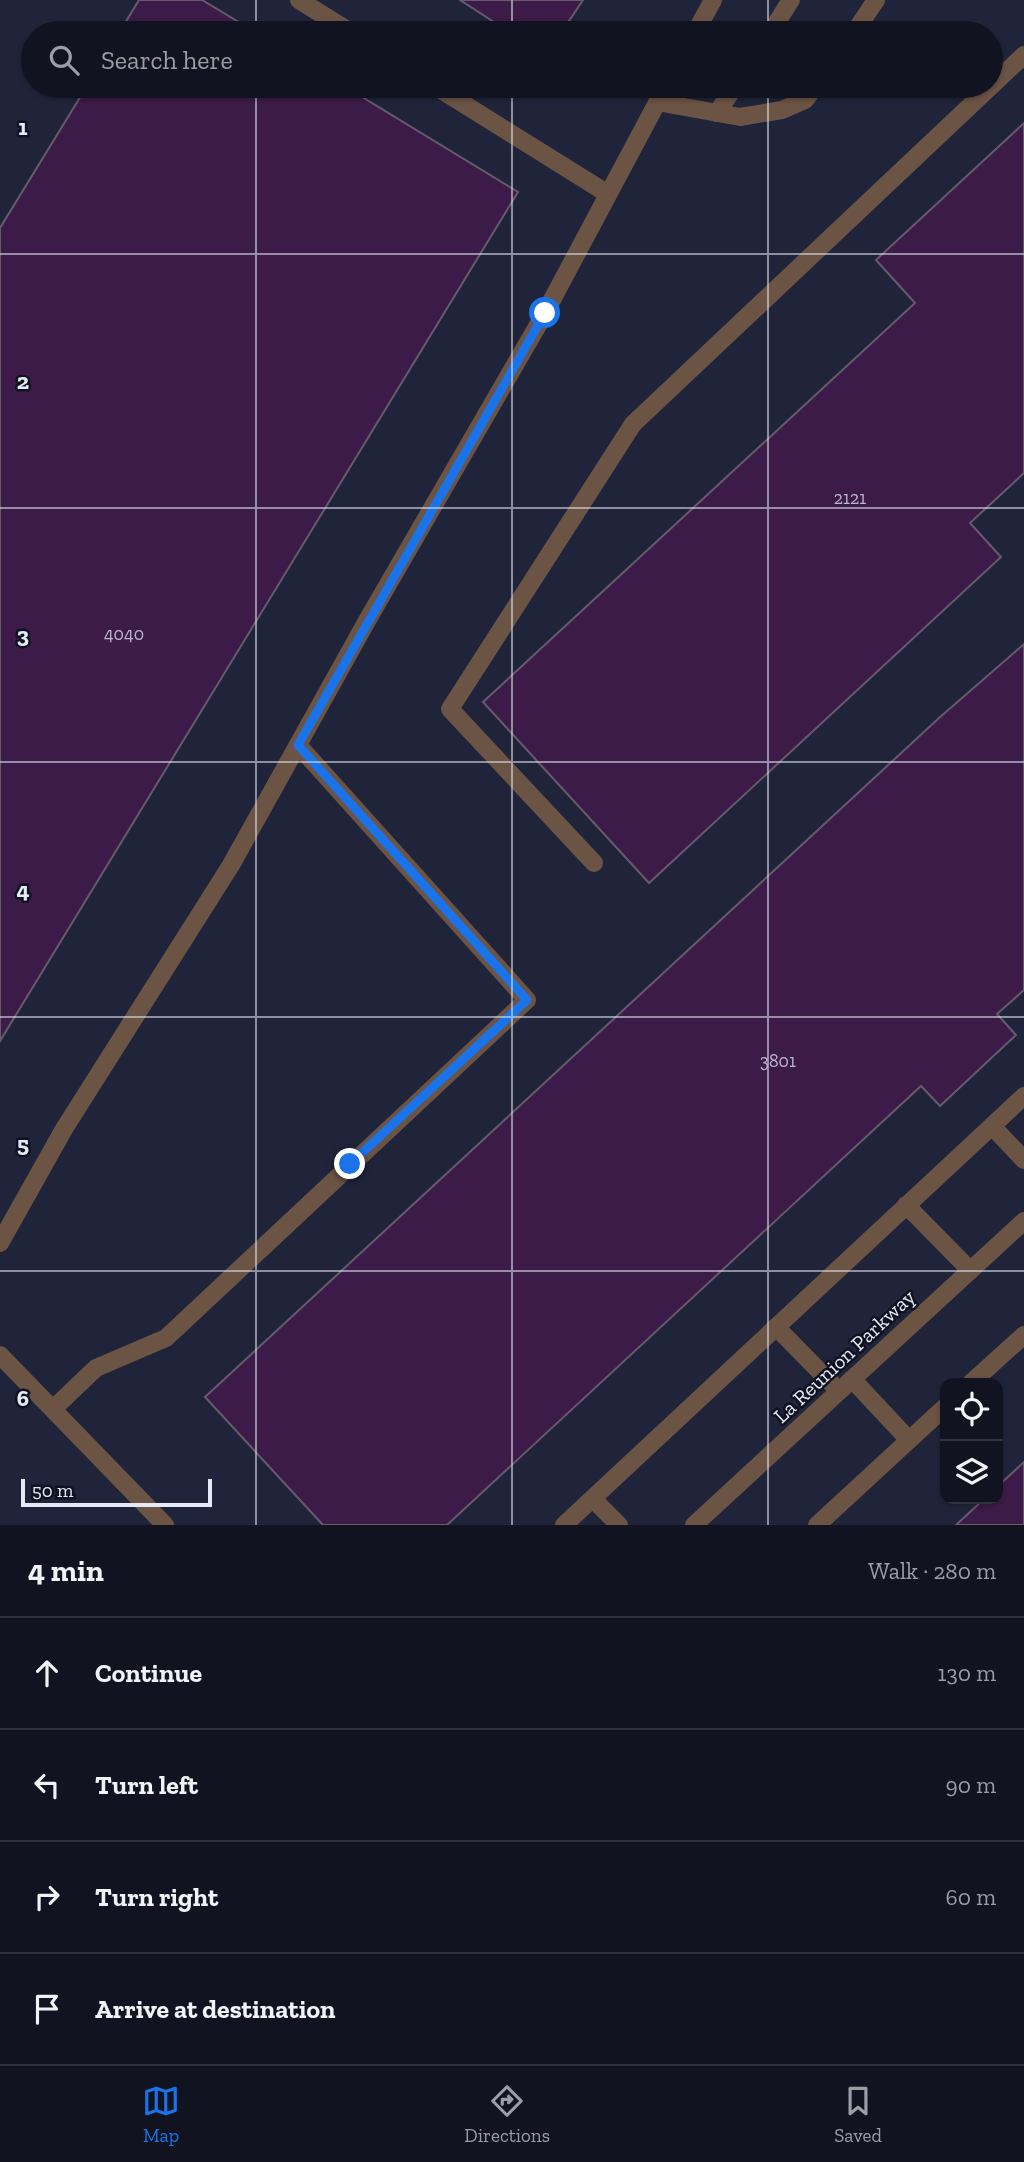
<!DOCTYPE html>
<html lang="en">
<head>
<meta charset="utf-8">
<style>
  body { margin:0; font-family:"Zilla Slab",serif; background:#1a1d29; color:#f1f3f6 }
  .controls { position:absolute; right:21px; bottom:21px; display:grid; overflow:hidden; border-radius:14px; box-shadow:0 2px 5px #0004 }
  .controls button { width:63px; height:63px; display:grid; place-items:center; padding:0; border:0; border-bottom:2px solid #30333e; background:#111420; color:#f1f3f6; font:35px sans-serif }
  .scale { position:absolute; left:21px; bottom:18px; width:191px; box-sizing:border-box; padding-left:7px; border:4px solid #e6eaf5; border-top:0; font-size:19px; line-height:24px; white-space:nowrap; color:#e6eaf5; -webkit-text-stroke:5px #0f1221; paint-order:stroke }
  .stop { position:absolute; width:21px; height:21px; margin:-16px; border:5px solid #1a73e8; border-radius:50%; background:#fff }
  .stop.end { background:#1a73e8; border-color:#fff; box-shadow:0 2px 7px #0008 }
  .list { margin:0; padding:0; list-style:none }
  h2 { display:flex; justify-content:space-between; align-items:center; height:91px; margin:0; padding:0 28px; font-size:30px }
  h2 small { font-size:23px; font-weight:400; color:#9c9ea5 }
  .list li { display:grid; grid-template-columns:46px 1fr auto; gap:21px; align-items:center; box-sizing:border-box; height:112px; padding:0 28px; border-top:2px solid #30333e }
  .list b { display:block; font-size:26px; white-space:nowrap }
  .list em { font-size:23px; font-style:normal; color:#9c9ea5 }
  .icon { flex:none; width:38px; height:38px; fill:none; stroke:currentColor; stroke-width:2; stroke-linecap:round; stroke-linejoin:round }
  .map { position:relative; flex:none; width:1024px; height:1525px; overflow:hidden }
  .search { position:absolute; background:#111420; box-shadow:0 2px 5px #0004; left:21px; right:21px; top:21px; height:77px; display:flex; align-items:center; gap:18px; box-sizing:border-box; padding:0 24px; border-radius:38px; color:#9c9ea5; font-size:26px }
  .sheet { height:539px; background:#111420 }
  nav { display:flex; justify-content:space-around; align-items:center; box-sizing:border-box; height:98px; border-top:2px solid #30333e; background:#111420; font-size:19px; color:#9c9ea5 }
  nav a { display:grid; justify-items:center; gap:4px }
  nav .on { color:#1a73e8 }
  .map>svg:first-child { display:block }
  .built { fill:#1f243a; fill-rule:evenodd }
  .building { fill:#3d1b48; stroke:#665a6b; stroke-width:2 }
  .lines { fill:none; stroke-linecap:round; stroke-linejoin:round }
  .minor { stroke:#6c5445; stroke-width:18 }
  .route { stroke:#1a73e8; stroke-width:9 }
  .grid { fill:none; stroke:#e6eaf5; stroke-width:2; stroke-opacity:0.55 }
  .labels { text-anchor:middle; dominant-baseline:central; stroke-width:5; stroke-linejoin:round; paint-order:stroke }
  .number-label { font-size:18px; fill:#bcb6ca }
  .street-label { font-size:21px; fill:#e6eaf5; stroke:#0f1221 }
  .grid-label { font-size:23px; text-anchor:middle; font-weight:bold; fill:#e6eaf5; stroke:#0f1221; stroke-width:5; stroke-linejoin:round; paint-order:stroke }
</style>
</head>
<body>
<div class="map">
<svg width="1024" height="1525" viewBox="0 0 1024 1525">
  <rect width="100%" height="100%" fill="#171b2b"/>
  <path class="built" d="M0,0H1024V1525H0ZM33,33H991V86H33ZM945,1383H998V1499H945Z"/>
  <g class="building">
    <path d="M139,0H202L257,33H119Z"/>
    <path d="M460,0H583L561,33H511Z"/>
    <path d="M87,86H344L518,192L0,1041V228Z"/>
    <path d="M1024,123V473L970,523L1001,557L649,883L483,702L915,303L876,260Z"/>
    <path d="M1024,644V990L997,1014L1016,1035L940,1106L921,1086L447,1525H323L205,1397L939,718Z"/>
    <path d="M1024,1462V1525H956L984,1499H998V1486Z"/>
  </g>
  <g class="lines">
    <g class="minor">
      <path d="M299,0L352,33"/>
      <path d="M695,33L713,0"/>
      <path d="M770,33L791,0"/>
      <path d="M854,33L876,0"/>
      <path d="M435,86L608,194"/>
      <path d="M657,102L740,117L782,110L805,100L816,86"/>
      <path d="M717,113L735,86"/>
      <path d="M594,863L450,709L633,424L1024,55"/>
      <path d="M992,1126L1024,1160"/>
      <path d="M906,1205L970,1270"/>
      <path d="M0,1243L64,1129L231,865L368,619L545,313L666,86"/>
      <path d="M776,1327L839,1391"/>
      <path d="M0,1355L165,1525"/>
      <path d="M852,1379L909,1440"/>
      <path d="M971,1383L1024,1335"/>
      <path d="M53,1409L96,1368L166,1338L527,1000L298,745"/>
      <path d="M593,1499L619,1525"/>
      <path d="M564,1525L1024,1096"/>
      <path d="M694,1525L1024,1221"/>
      <path d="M817,1525L945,1407"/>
    </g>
  </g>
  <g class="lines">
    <path class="route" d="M350,1164L527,1000L298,745L545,313"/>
  </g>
  <path class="grid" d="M256,0V33M512,0V33M768,0V33M256,86V1525M512,86V1525M768,86V1525M0,254H1024M0,508H1024M0,762H1024M0,1017H1024M0,1271H1024"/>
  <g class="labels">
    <g class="number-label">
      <text x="850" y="498">2121</text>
      <text x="124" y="634">4040</text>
      <text x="778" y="1061">3801</text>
    </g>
    <g class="street-label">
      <text transform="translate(844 1356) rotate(-43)">La Reunion Parkway</text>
    </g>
  </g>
  <g class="grid-label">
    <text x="23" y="135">1</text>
    <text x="23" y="389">2</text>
    <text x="23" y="643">3</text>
    <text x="23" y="898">4</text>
    <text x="23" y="1152">5</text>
    <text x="23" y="1406">6</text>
  </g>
</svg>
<div class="controls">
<button><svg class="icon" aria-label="locate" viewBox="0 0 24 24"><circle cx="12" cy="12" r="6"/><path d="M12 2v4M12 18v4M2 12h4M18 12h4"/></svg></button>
<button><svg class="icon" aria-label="layers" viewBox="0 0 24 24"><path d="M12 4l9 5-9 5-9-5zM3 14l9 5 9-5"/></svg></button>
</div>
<div class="scale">50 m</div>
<div class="stop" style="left:545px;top:313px"></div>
<div class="stop end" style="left:350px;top:1164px"></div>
<div class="search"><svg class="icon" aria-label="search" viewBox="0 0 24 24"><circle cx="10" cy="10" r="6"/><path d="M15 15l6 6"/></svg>Search here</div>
</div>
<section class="sheet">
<h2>4 min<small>Walk · 280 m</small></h2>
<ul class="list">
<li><svg class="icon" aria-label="ahead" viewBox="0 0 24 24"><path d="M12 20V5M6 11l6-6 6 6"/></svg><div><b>Continue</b></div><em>130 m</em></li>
<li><svg class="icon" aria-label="left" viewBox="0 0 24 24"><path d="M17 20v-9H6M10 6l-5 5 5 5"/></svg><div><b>Turn left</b></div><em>90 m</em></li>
<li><svg class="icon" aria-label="right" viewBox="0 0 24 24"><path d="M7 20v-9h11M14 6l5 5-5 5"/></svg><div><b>Turn right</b></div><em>60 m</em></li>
<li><svg class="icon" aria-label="arrive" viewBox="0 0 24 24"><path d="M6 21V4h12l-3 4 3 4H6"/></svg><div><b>Arrive at destination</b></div></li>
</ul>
</section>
<nav>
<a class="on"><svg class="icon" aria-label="map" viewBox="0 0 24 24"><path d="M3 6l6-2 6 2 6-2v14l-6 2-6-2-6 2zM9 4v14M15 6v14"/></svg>Map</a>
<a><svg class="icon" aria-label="directions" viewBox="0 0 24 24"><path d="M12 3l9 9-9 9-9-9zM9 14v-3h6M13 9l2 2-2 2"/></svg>Directions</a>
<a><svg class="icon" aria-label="saved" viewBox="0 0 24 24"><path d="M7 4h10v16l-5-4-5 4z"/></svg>Saved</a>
</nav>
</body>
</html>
